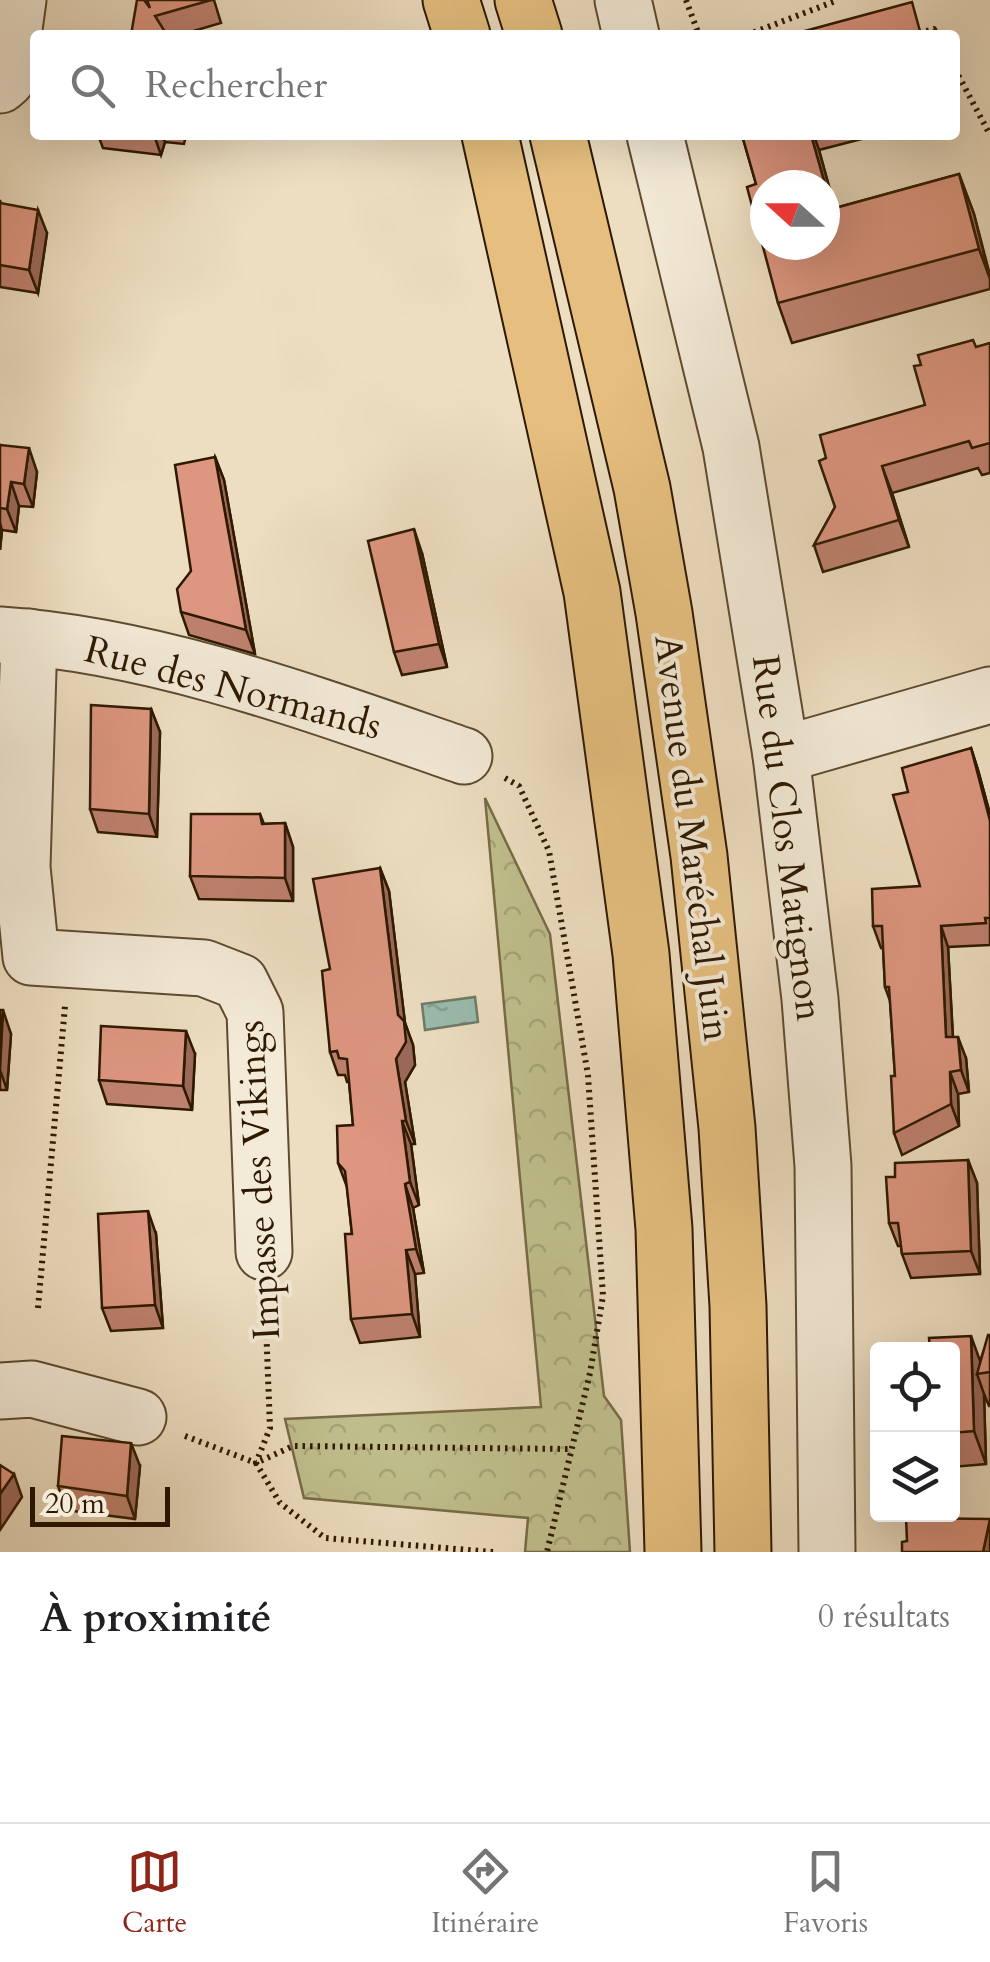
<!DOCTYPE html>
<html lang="fr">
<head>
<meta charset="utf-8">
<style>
  body { margin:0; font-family:Cardo,serif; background:#f6f6f6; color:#202124 }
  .controls { position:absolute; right:30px; bottom:30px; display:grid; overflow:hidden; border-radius:10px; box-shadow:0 10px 40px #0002 }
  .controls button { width:90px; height:90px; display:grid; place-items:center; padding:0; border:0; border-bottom:2px solid #e0e0e0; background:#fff; color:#202124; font:50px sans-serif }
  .compass { position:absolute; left:750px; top:170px; width:90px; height:90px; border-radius:50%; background:#fff; box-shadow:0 10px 40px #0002; rotate:291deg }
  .scale { position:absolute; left:30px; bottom:25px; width:140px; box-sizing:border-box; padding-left:10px; border:5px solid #2e1900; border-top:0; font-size:28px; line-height:35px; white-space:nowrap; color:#2e1900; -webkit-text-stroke:8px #f3ead7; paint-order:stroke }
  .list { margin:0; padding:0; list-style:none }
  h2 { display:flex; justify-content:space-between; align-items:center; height:130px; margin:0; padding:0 40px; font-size:42px }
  h2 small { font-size:32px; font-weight:400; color:#757577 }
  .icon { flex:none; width:55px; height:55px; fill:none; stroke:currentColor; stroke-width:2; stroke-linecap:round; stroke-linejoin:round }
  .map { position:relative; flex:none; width:990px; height:1552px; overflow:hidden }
  .search { position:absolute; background:#fff; box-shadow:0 10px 40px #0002; left:30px; right:30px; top:30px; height:110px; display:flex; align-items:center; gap:25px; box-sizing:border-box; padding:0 35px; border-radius:10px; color:#757577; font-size:38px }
  .sheet { height:270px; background:#fff }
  nav { display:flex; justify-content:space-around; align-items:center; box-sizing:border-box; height:140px; border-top:2px solid #e0e0e0; background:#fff; font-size:28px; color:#757577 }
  nav a { display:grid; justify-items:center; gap:5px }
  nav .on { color:#8f2418 }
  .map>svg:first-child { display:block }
  .forest { fill:url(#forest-crowns); stroke:#776c46; stroke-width:2.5 }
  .water { fill:url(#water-ripples); stroke:#6f7b68; stroke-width:2.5 }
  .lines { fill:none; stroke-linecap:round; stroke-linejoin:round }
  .street-casing { stroke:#5e4a30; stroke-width:59 }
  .primary-casing { stroke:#2e1900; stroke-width:59 }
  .path { stroke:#2e1900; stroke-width:6; stroke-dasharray:2.5 5; stroke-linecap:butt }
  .street { stroke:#f3ead7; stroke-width:55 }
  .primary { stroke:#e6bf80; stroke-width:55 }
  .wall { fill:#be816e; stroke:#2e1900; stroke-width:2.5 }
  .shaded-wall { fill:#9b695a; stroke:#2e1900; stroke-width:2.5 }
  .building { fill:#dd9680; stroke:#2e1900; stroke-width:2.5; fill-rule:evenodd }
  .labels { text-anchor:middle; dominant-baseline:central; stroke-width:8; stroke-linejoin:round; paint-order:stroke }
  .street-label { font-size:38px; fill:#2e1900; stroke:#f3ead7 }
</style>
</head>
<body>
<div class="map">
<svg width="990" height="1552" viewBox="0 0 990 1552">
  <defs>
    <pattern id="forest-crowns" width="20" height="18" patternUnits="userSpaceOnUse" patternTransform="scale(2.5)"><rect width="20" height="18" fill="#c0bf8d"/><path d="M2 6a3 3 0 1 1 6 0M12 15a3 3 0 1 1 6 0" fill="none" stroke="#a5a478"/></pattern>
    <pattern id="water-ripples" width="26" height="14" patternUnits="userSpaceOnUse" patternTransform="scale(2.5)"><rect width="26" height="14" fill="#9abcae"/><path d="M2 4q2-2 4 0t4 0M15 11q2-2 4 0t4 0" fill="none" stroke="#85a194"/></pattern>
  </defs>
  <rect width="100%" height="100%" fill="#eddec1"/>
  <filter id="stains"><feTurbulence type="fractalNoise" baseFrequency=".002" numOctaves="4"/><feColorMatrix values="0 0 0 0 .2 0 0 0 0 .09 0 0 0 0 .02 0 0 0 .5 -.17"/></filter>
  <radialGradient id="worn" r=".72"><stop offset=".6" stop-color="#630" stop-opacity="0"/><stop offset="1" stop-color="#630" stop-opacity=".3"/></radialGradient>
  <path class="forest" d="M485,798L550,934L604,1396L621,1420L630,1552H525L528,1518L304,1498L285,1419L541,1407Z"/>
  <path class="water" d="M475,997L478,1022L425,1030L422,1004Z"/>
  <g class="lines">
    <defs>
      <g id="street">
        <path d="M623,0L631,35"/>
        <path d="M0,85L7,79L18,0"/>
        <path d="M655,135L731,447L781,755L810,999L823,1166L827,1552"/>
        <path d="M0,635C156,645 316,705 464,756"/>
        <path d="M29,637L22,867L31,957L204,968L240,982L255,1012L264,1252"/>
        <path d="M781,755L990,695"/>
        <path d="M0,1391L32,1389L138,1417"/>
      </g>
      <g id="primary">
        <path d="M451,0L462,35"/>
        <path d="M523,0L534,35"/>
        <path d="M490,135L592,592L641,954L664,1229L673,1552"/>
        <path d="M558,135L642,488L664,613L699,856L727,1128L738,1306L743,1552"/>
      </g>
    </defs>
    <use href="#street" class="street-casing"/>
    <use href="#primary" class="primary-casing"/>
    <g class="path">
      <path d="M686,0L699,35"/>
      <path d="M747,35L838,0"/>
      <path d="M912,35L934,29L937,35"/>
      <path d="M955,69L990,135"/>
      <path d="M505,778L519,786L549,851L588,1075L603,1296L590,1373L547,1552"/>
      <path d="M38,1308L65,1006"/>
      <path d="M185,1436L256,1463L270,1428L265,1299"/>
      <path d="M493,1552L325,1538L280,1503L256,1463L293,1446L570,1449"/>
    </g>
    <use href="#street" class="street"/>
    <use href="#primary" class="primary"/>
  </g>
  <g class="wall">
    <path d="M147,0H214L221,23L180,35H131L150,8Z"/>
    <path d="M98,135H186L184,144L165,142L161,155L103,148Z"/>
    <path d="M742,135H877L819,150L835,208L959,174L974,214L990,275V289L792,343L778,303L756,184Z"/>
    <path d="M0,200L1,204L47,233L38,293L0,287Z"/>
    <path d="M990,343V473L982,475L978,468L892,493L909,547L823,572L814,545L835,507L826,458L925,405L921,365Z"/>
    <path d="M0,445L37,472L33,507L19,506L16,532L2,530L0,550Z"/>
    <path d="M215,457L224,480L255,654L189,635L181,612L191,571Z"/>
    <path d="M422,553L447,667L402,675L394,652Z"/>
    <path d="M151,709L160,732L157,837L98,832L90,809Z"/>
    <path d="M971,748L978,770L990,814V945L948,947L953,1037L966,1058L969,1092L958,1094L959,1126L902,1155L894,1133L895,1076L890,1001L885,987L883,948H881L873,926L920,886L908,792Z"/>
    <path d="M260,814L264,824L285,823L293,847V901L199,899L190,876Z"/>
    <path d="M380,868L389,891L405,1023L413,1045L415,1065L405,1082L415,1144H411L419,1205L413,1208L424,1273L415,1274L420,1337L360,1343L351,1319L352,1234L347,1187L338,1163L353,1125L349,1082H347L345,1075H338L330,1052V969Z"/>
    <path d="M0,1010L11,1034L7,1090H0Z"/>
    <path d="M195,1054L192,1110L107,1104L99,1080Z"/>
    <path d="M968,1160L977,1183L980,1274L911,1278L902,1254L901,1246H898L889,1223L895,1177Z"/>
    <path d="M156,1234L163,1328L111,1331L102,1308Z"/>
    <path d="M990,1335V1406H989L984,1394L986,1464L952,1467V1350L980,1361Z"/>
    <path d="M140,1466L135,1519L66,1510L58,1486Z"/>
  </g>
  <g class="shaded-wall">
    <path d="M154,135H162L165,142L161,155Z"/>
    <path d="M811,135H814L819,150L846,249L832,209Z"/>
    <path d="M959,174L974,214L990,279L979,249Z"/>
    <path d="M38,210L47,233L38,293L29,270Z"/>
    <path d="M29,448L37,472L33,507L24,484Z"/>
    <path d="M215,457L224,480L255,654L246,630Z"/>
    <path d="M882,466L892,493L909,547L899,520Z"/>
    <path d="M11,482L19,506L16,532L7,509Z"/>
    <path d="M0,523L2,530L0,550Z"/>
    <path d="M414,529L422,553L447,667L439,644Z"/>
    <path d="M151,709L160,732L157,837L149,814Z"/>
    <path d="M971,748L978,770L990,814V822Z"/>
    <path d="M285,823L293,847V901L285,878Z"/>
    <path d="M380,868L389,891L405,1023L413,1045L415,1065L405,1082L415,1144L406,1121L396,1059L398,1015Z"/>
    <path d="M941,926L948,947L954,1059L946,1037Z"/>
    <path d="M3,1010L11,1034L7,1090L0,1070Z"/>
    <path d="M186,1031L195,1054L192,1110L183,1086Z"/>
    <path d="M958,1037L966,1058L969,1092L961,1070Z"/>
    <path d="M950,1072L958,1094L959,1126L951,1104Z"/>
    <path d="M402,1121L411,1144L419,1205L410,1182Z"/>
    <path d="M968,1160L977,1183L980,1274L971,1251Z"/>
    <path d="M405,1184L413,1208L424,1273L416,1249Z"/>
    <path d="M148,1211L156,1234L163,1328L155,1305Z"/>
    <path d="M406,1250L415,1274L420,1337L412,1314Z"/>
    <path d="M971,1336L983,1369L977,1374L984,1394L986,1464L974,1431Z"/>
    <path d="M131,1443L140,1466L135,1519L127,1496Z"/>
    <path d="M14,1474L22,1497L0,1530V1494Z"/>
    <path d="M990,1519V1552H983Z"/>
  </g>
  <g class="building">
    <path d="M137,0H144L150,8L147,0H211L155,16L167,35H131Z"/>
    <path d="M912,2L921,35H790Z"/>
    <path d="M742,135H811L832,209L959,174L979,249L778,303L747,187L756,184ZM765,185H825V245H765Z"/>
    <path d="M0,203L38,210L29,270L0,265Z"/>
    <path d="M973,340L976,347L990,343V443L972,448L969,441L882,466L899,520L814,545L835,507L819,461L826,458L820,435L925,405L914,366L921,365L918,355Z"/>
    <path d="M0,445L29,448L24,484L11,482L7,509L0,508Z"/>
    <path d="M215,457L246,630L181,612L177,589L191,571L175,465Z"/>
    <path d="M414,529L439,644L394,652L368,541Z"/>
    <path d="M91,705L151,709L149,814L90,809Z"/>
    <path d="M971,748L990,821V918H985L986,923L941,926L946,1037H958L961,1070L950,1072L951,1104L894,1133L891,1076H895L889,987H885L882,926H873L872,889L920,886L893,795L908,792L902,768Z"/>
    <path d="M191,814H260L262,824L285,823V878L190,876Z"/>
    <path d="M380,868L398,1015L404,1021L406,1042L396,1059L406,1121H402L410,1182L405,1184L416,1249L406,1250L412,1314L351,1319L345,1234H352L345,1171L338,1163L337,1126L353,1125L347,1059L339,1058L337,1051L330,1052L322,971L330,969L313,879Z"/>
    <path d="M0,1010H3L0,1048Z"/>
    <path d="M101,1026L186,1031L183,1086L99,1080Z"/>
    <path d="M968,1160L971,1251L902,1254L898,1223H889L886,1177H895V1163Z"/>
    <path d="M148,1211L155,1305L102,1308L98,1214Z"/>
    <path d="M988,1335H990V1372L977,1374Z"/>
    <path d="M971,1336L974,1431L952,1433V1350H930L929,1338Z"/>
    <path d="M62,1436L131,1443L127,1496L58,1486Z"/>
    <path d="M0,1465L14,1474L0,1494Z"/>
    <path d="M906,1518L990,1519L983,1552H902V1542L907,1541Z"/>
  </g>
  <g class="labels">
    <g class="street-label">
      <text transform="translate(233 688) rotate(15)">Rue des Normands</text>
      <text transform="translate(692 838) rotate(83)">Avenue du Maréchal Juin</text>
      <text transform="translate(787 838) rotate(83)">Rue du Clos Matignon</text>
      <text transform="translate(259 1180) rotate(-93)">Impasse des Vikings</text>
    </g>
  </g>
  <rect width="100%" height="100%" filter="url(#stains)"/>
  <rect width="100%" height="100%" fill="url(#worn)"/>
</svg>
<div class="controls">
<button><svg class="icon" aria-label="locate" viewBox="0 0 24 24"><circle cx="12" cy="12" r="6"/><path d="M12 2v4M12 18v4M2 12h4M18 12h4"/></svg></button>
<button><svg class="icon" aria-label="layers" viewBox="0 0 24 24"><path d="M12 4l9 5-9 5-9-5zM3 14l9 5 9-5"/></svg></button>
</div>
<svg class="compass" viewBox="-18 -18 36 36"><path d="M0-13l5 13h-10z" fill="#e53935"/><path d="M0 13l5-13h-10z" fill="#757577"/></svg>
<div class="scale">20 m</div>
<div class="search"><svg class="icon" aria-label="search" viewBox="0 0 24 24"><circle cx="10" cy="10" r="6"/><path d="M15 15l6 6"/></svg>Rechercher</div>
</div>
<section class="sheet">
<h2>À proximité<small>0 résultats</small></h2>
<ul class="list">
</ul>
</section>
<nav>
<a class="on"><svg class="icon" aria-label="map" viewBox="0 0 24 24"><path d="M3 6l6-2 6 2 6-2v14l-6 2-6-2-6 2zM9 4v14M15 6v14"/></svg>Carte</a>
<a><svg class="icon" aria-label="directions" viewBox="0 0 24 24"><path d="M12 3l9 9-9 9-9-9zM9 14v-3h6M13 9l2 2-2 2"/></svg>Itinéraire</a>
<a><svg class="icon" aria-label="saved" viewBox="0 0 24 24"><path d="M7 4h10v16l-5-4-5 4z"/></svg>Favoris</a>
</nav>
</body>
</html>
